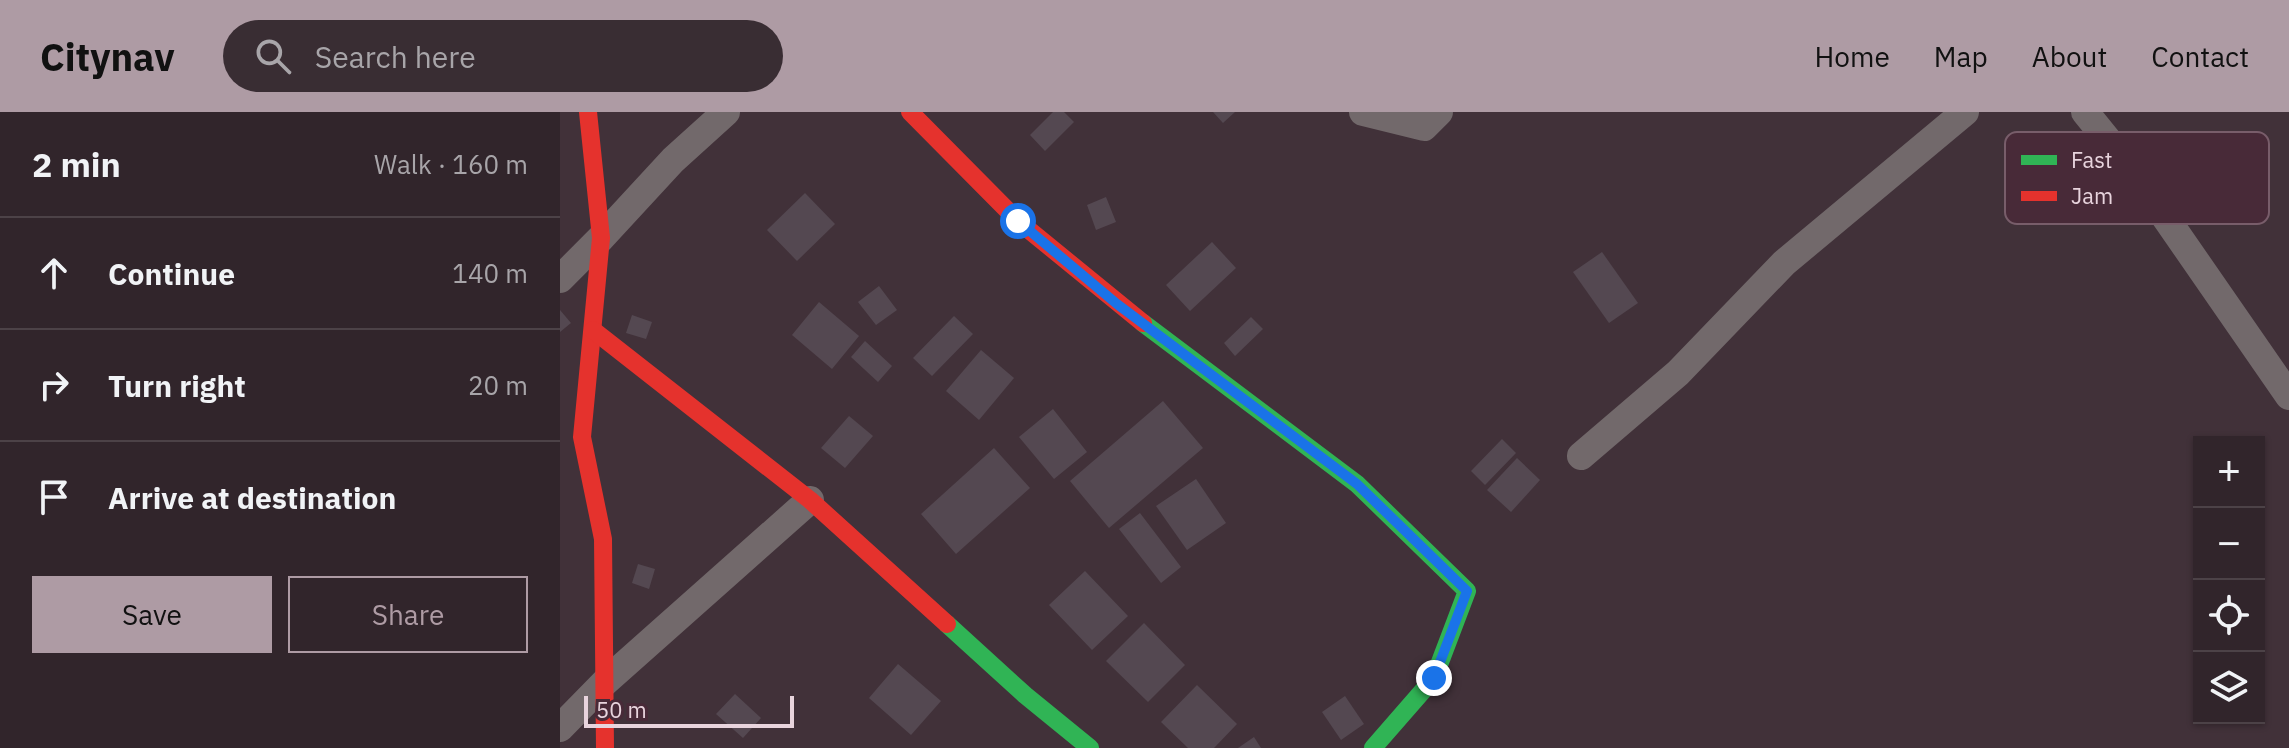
<!DOCTYPE html>
<html lang="en">
<head>
<meta charset="utf-8">
<style>
  body { margin:0; font-family:"IBM Plex Sans",sans-serif; background:#392d33; color:#f1f3f6 }
  .controls { position:absolute; right:24px; bottom:24px; display:grid; overflow:hidden; border-radius:0px; box-shadow:0 2px 6px #0004 }
  .controls button { width:72px; height:72px; display:grid; place-items:center; padding:0; border:0; border-bottom:2px solid #4c4247; background:#31252b; color:#f1f3f6; font:40px sans-serif }
  .scale { position:absolute; left:24px; bottom:20px; width:210px; box-sizing:border-box; padding-left:8px; border:4px solid #e8d4dd; border-top:0; font-size:22px; line-height:28px; white-space:nowrap; color:#e8d4dd; -webkit-text-stroke:6px #482a38; paint-order:stroke }
  .stop { position:absolute; width:24px; height:24px; margin:-18px; border:6px solid #1a73e8; border-radius:50%; background:#fff }
  .stop.end { background:#1a73e8; border-color:#fff; box-shadow:0 2px 8px #0008 }
  .list { margin:0; padding:0; list-style:none }
  h2 { display:flex; justify-content:space-between; align-items:center; height:104px; margin:0; padding:0 32px; font-size:34px }
  h2 small { font-size:26px; font-weight:400; color:#a8a5a9 }
  .list li { display:grid; grid-template-columns:52px 1fr auto; gap:24px; align-items:center; box-sizing:border-box; height:112px; padding:0 32px; border-top:2px solid #4c4247 }
  .list b { display:block; font-size:30px; white-space:nowrap }
  .list em { font-size:26px; font-style:normal; color:#a8a5a9 }
  .actions { display:flex; gap:16px; padding:24px 32px }
  .actions a { flex:1; padding:18px 0; border:2px solid #ae9ba4; border-radius:0px; text-align:center; font-size:28px; color:#ae9ba4 }
  .actions .main { background:#ae9ba4; color:#111 }
  .icon { flex:none; width:44px; height:44px; fill:none; stroke:currentColor; stroke-width:2; stroke-linecap:round; stroke-linejoin:round }
  .map { position:relative; flex:none; width:1729px; height:636px; overflow:hidden }
  header { display:flex; align-items:center; gap:48px; box-sizing:border-box; height:112px; padding:0 40px; background:#ae9ba4; color:#111 }
  header strong { font-size:38px }
  nav { display:flex; gap:44px; margin-inline-start:auto; font-size:28px }
  .search { width:560px; height:72px; background:#392d33; display:flex; align-items:center; gap:20px; box-sizing:border-box; padding:0 28px; border-radius:44px; color:#a8a5a9; font-size:30px }
  main { display:flex }
  aside { flex:1; background:#31252b }
  .map>svg:first-child { display:block }
  .building { fill:#544851 }
  .lines { fill:none; stroke-linecap:round; stroke-linejoin:round }
  .street { stroke:#72696b; stroke-width:28 }
  .fast { stroke:#30b455; stroke-width:18 }
  .jam { stroke:#e5322d; stroke-width:18 }
  .route { stroke:#1a73e8; stroke-width:10 }
  .key { fill:#482a38; stroke:#785d6a; stroke-width:2 }
  .key-label { font-size:22px; fill:#e8d4dd }
</style>
</head>
<body>
<header>
<strong>Citynav</strong>
<div class="search"><svg class="icon" aria-label="search" viewBox="0 0 24 24"><circle cx="10" cy="10" r="6"/><path d="M15 15l6 6"/></svg>Search here</div>
<nav><a>Home</a><a>Map</a><a>About</a><a>Contact</a></nav>
</header>
<main>
<aside>
<h2>2 min<small>Walk · 160 m</small></h2>
<ul class="list">
<li><svg class="icon" aria-label="ahead" viewBox="0 0 24 24"><path d="M12 20V5M6 11l6-6 6 6"/></svg><div><b>Continue</b></div><em>140 m</em></li>
<li><svg class="icon" aria-label="right" viewBox="0 0 24 24"><path d="M7 20v-9h11M14 6l5 5-5 5"/></svg><div><b>Turn right</b></div><em>20 m</em></li>
<li><svg class="icon" aria-label="arrive" viewBox="0 0 24 24"><path d="M6 21V4h12l-3 4 3 4H6"/></svg><div><b>Arrive at destination</b></div></li>
</ul>
<div class="actions"><a class="main">Save</a><a>Share</a></div>
</aside>
<div class="map">
<svg width="1729" height="636" viewBox="0 0 1729 636">
  <rect width="100%" height="100%" fill="#413139"/>
  <g class="building">
    <path d="M493,0H504L514,10L485,39L470,23Z"/>
    <path d="M653,0H675L663,11Z"/>
    <path d="M245,81L275,112L237,149L207,118Z"/>
    <path d="M546,85L556,110L536,118L527,93Z"/>
    <path d="M652,130L676,156L630,199L606,173Z"/>
    <path d="M1042,140L1078,191L1049,211L1013,160Z"/>
    <path d="M319,174L337,198L316,213L298,190Z"/>
    <path d="M259,190L299,224L272,257L232,223Z"/>
    <path d="M0,198L11,211L0,220Z"/>
    <path d="M72,203L92,210L86,227L66,221Z"/>
    <path d="M394,204L413,222L372,264L353,246Z"/>
    <path d="M691,205L703,217L675,244L664,231Z"/>
    <path d="M305,229L332,254L318,270L291,245Z"/>
    <path d="M421,238L454,266L419,308L386,279Z"/>
    <path d="M603,289L643,336L549,416L510,369Z"/>
    <path d="M493,297L527,340L494,367L459,325Z"/>
    <path d="M289,304L313,324L285,356L261,336Z"/>
    <path d="M942,327L956,341L925,373L911,359Z"/>
    <path d="M434,336L470,376L396,442L361,402Z"/>
    <path d="M957,346L980,368L951,400L927,378Z"/>
    <path d="M636,367L666,411L627,438L596,394Z"/>
    <path d="M580,401L621,455L601,471L559,417Z"/>
    <path d="M78,452L95,457L89,477L72,471Z"/>
    <path d="M525,459L568,504L532,538L489,493Z"/>
    <path d="M584,511L625,553L588,590L546,549Z"/>
    <path d="M338,552L381,589L351,623L309,586Z"/>
    <path d="M637,573L677,612L654,636H628L601,610Z"/>
    <path d="M175,582L201,606L183,626L156,602Z"/>
    <path d="M785,584L804,612L781,628L762,600Z"/>
    <path d="M694,625L701,636H678Z"/>
  </g>
  <g class="lines">
    <g class="street">
      <path d="M803,0L864,15L879,0"/>
      <path d="M1525,0L1576,63L1729,284"/>
      <path d="M0,167L41,126L113,48L166,0"/>
      <path d="M1021,344L1118,261L1224,151L1405,0"/>
      <path d="M0,616L45,570L250,388"/>
    </g>
    <g class="fast">
      <path d="M583,211L797,372L907,479L874,566L813,636"/>
      <path d="M387,512L465,583L530,636"/>
    </g>
    <g class="jam">
      <path d="M28,0L41,126L22,325L43,427L45,636"/>
      <path d="M350,0L458,109L583,211"/>
      <path d="M33,218L250,388L387,512"/>
    </g>
  </g>
  <g class="lines">
    <path class="route" d="M458,109L557,192L797,372L907,479L874,566"/>
  </g>
  <rect x="1445" y="20" width="264" height="92" rx="12" class="key"/>
  <rect x="1461" y="43" width="36" height="10" fill="#30b455"/>
  <rect x="1461" y="79" width="36" height="10" fill="#e5322d"/>
  <g class="key-label">
    <text x="1511" y="56">Fast</text>
    <text x="1511" y="92">Jam</text>
  </g>
</svg>
<div class="controls">
<button>+</button>
<button>−</button>
<button><svg class="icon" aria-label="locate" viewBox="0 0 24 24"><circle cx="12" cy="12" r="6"/><path d="M12 2v4M12 18v4M2 12h4M18 12h4"/></svg></button>
<button><svg class="icon" aria-label="layers" viewBox="0 0 24 24"><path d="M12 4l9 5-9 5-9-5zM3 14l9 5 9-5"/></svg></button>
</div>
<div class="scale">50 m</div>
<div class="stop" style="left:458px;top:109px"></div>
<div class="stop end" style="left:874px;top:566px"></div>
</div>
</main>
</body>
</html>
